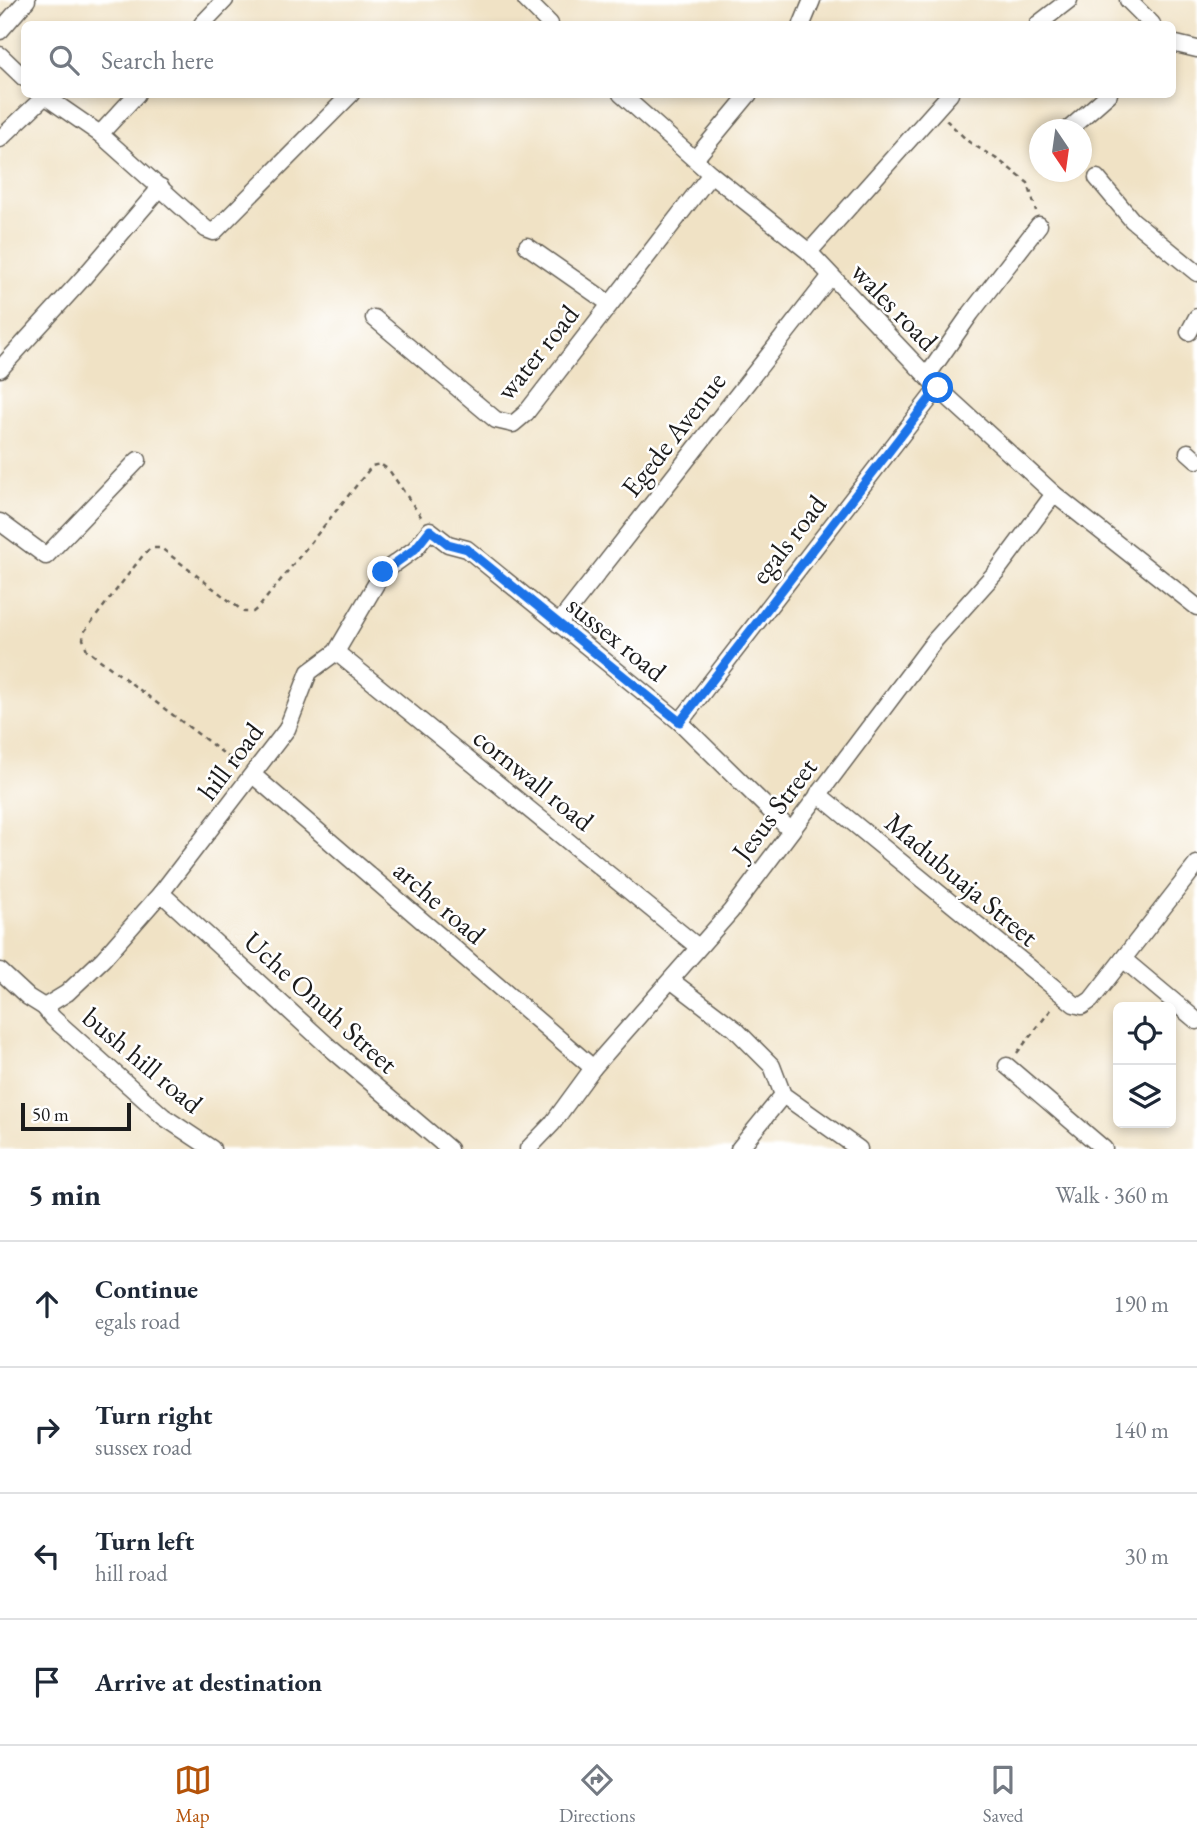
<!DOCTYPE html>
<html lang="en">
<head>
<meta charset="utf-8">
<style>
  body { margin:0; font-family:"EB Garamond",serif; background:#f6f6f7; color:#1f2937 }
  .controls { position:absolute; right:21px; bottom:21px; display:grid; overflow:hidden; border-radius:10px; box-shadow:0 4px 10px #0003 }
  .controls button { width:63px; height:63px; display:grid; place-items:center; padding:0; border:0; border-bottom:2px solid #e0e1e3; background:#fff; color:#1f2937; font:35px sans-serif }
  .compass { position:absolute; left:1029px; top:119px; width:63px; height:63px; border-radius:50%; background:#fff; box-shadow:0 4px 10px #0003; rotate:167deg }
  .scale { position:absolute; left:21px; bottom:18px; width:110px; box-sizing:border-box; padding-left:7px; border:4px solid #1c1c1c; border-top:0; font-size:19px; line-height:24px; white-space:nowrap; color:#1c1c1c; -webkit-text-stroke:5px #fff; paint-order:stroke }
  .stop { position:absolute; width:21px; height:21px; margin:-16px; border:5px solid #1a73e8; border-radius:50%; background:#fff }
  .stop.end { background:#1a73e8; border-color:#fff; box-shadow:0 2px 7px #0008 }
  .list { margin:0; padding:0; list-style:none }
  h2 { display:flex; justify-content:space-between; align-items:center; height:91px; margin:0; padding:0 28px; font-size:30px }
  h2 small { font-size:23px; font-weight:400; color:#747a83 }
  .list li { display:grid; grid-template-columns:46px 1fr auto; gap:21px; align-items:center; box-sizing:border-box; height:126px; padding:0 28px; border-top:2px solid #e0e1e3 }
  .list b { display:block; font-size:26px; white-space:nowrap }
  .list p { margin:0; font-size:23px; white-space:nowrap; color:#747a83 }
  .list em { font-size:23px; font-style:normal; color:#747a83 }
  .icon { flex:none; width:38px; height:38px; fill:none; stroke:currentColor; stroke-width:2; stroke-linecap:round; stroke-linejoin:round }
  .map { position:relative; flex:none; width:1197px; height:1149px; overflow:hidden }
  .search { position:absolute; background:#fff; box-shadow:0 4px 10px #0003; left:21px; right:21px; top:21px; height:77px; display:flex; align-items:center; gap:18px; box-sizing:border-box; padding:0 24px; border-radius:10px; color:#747a83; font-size:26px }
  .sheet { height:595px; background:#fff }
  nav { display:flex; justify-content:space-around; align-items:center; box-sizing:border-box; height:98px; border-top:2px solid #e0e1e3; background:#fff; font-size:19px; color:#747a83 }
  nav a { display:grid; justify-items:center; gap:4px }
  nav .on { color:#b45309 }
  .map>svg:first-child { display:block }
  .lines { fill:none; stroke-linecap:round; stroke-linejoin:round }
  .minor-casing { stroke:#666157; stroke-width:19 }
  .path { stroke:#666157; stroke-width:2.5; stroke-dasharray:5 5; stroke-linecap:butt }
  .minor { stroke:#fff; stroke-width:16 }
  .route { stroke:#1a73e8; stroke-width:9 }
  .labels { text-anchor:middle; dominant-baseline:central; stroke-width:5; stroke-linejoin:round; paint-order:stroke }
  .street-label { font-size:28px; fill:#1c1c1c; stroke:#fff }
</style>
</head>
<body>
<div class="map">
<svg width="1197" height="1149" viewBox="0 0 1197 1149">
  <rect width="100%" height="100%" fill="#fff"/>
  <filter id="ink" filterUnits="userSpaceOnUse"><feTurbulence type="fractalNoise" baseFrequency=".0143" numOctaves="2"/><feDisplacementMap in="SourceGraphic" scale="14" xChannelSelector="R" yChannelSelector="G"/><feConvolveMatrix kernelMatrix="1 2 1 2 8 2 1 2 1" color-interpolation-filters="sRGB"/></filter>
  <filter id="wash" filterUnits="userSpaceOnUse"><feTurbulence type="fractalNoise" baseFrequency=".00686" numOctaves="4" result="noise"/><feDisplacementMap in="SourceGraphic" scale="28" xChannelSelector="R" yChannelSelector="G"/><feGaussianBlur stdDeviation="1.57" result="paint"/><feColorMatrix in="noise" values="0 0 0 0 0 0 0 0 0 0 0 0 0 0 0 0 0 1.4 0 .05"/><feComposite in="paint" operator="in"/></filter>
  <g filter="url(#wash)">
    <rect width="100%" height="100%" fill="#f0e2c5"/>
  </g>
  <g filter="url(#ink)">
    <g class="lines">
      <defs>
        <g id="minor">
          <path d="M526,0L550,24"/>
          <path d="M1128,0L1152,24"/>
          <path d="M202,24L225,0"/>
          <path d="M802,24L812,0"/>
          <path d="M1038,24L1069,0"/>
          <path d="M0,31L27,0"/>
          <path d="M1172,43L1197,49"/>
          <path d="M0,55L24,78"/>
          <path d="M42,94L100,134L206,229L214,232L351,94"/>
          <path d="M621,94L711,174L809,252L938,388L1054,494L1197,607"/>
          <path d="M1068,130L1109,94"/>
          <path d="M100,134L137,94"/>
          <path d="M0,139L44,97"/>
          <path d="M695,159L749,94"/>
          <path d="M1097,178L1132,220L1197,273"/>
          <path d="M527,246L610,304"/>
          <path d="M809,252L950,94"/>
          <path d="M374,318L496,420L513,424L526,413L711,174"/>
          <path d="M1189,332L1197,317"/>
          <path d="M0,369L83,278L161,187"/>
          <path d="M927,376L971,313L1039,225"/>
          <path d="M1188,452L1197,460"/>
          <path d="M0,522L46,556L138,460"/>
          <path d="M558,624L830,277"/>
          <path d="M336,652L698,947"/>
          <path d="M680,722L938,388"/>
          <path d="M253,775L593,1068"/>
          <path d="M818,794L1074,1004L1082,1006L1091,1000L1197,864"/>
          <path d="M161,893L328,1046L449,1149"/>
          <path d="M1123,959L1197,1021"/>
          <path d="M0,971L28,997L44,1007L53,1018L164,1117L212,1149"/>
          <path d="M672,981L735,1029L772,1066L783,1095L859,1149"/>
          <path d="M44,1007L67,993L103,959L161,893L287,729L309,672L336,652L383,572L415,549L430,530L448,544L467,549L680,722L791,831"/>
          <path d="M1007,1066L1104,1149"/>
          <path d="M528,1149L552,1124L593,1068L731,911L935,640L996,572L1054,494"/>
          <path d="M739,1149L783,1095"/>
        </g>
      </defs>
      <use href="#minor" class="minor-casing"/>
      <g class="path">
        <path d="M946,120L969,142L1000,161L1028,183L1036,211"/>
        <path d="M239,765L87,650L83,639L84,632L144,554L151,548H161L244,612H253L259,607L372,466L380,464L389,470L422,518"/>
        <path d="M1017,1053L1054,1006"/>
      </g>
      <use href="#minor" class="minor"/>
    </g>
  </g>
  <g class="lines" filter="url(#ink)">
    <path class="route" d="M383,572L415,549L430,530L448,544L467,549L680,722L938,388"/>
  </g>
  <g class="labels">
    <g class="street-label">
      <text transform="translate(895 306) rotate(46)">wales road</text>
      <text transform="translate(537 352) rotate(-51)">water road</text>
      <text transform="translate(673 434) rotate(-52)">Egede Avenue</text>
      <text transform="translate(788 539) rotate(-52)">egals road</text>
      <text transform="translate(617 638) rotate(39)">sussex road</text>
      <text transform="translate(230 761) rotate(-53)">hill road</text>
      <text transform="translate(534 779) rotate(39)">cornwall road</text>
      <text transform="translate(774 809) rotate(-53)">Jesus Street</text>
      <text transform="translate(962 879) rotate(40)">Madubuaja Street</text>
      <text transform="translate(440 902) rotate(41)">arche road</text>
      <text transform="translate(321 1002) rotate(42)">Uche Onuh Street</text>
      <text transform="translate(143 1060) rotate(40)">bush hill road</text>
    </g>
  </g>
</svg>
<div class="controls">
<button><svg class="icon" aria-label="locate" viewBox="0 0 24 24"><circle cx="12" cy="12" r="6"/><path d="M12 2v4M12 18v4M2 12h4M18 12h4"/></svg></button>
<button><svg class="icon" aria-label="layers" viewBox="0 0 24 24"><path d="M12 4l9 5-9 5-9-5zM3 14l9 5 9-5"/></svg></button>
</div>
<svg class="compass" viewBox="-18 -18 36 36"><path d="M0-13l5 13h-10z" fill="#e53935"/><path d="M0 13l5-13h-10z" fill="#747a83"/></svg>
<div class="scale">50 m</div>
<div class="stop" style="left:938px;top:388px"></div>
<div class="stop end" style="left:383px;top:572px"></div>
<div class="search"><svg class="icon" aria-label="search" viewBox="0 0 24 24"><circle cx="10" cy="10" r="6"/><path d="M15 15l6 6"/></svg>Search here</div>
</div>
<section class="sheet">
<h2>5 min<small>Walk · 360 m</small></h2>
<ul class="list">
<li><svg class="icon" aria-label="ahead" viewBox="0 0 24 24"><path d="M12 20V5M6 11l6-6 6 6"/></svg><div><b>Continue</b><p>egals road</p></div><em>190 m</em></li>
<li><svg class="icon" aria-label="right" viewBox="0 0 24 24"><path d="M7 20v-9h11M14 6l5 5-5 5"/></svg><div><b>Turn right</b><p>sussex road</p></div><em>140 m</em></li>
<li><svg class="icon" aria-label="left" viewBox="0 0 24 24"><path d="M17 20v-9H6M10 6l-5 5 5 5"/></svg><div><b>Turn left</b><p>hill road</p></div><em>30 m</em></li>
<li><svg class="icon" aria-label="arrive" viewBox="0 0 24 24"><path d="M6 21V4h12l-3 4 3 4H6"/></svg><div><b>Arrive at destination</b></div></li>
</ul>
</section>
<nav>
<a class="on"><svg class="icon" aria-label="map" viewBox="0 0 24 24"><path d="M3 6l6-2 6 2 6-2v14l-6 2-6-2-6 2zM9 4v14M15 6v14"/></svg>Map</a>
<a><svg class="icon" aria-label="directions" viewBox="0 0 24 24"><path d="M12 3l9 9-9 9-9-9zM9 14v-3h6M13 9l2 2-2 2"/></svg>Directions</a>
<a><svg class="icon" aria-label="saved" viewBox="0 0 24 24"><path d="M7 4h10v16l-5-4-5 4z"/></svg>Saved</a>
</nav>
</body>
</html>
